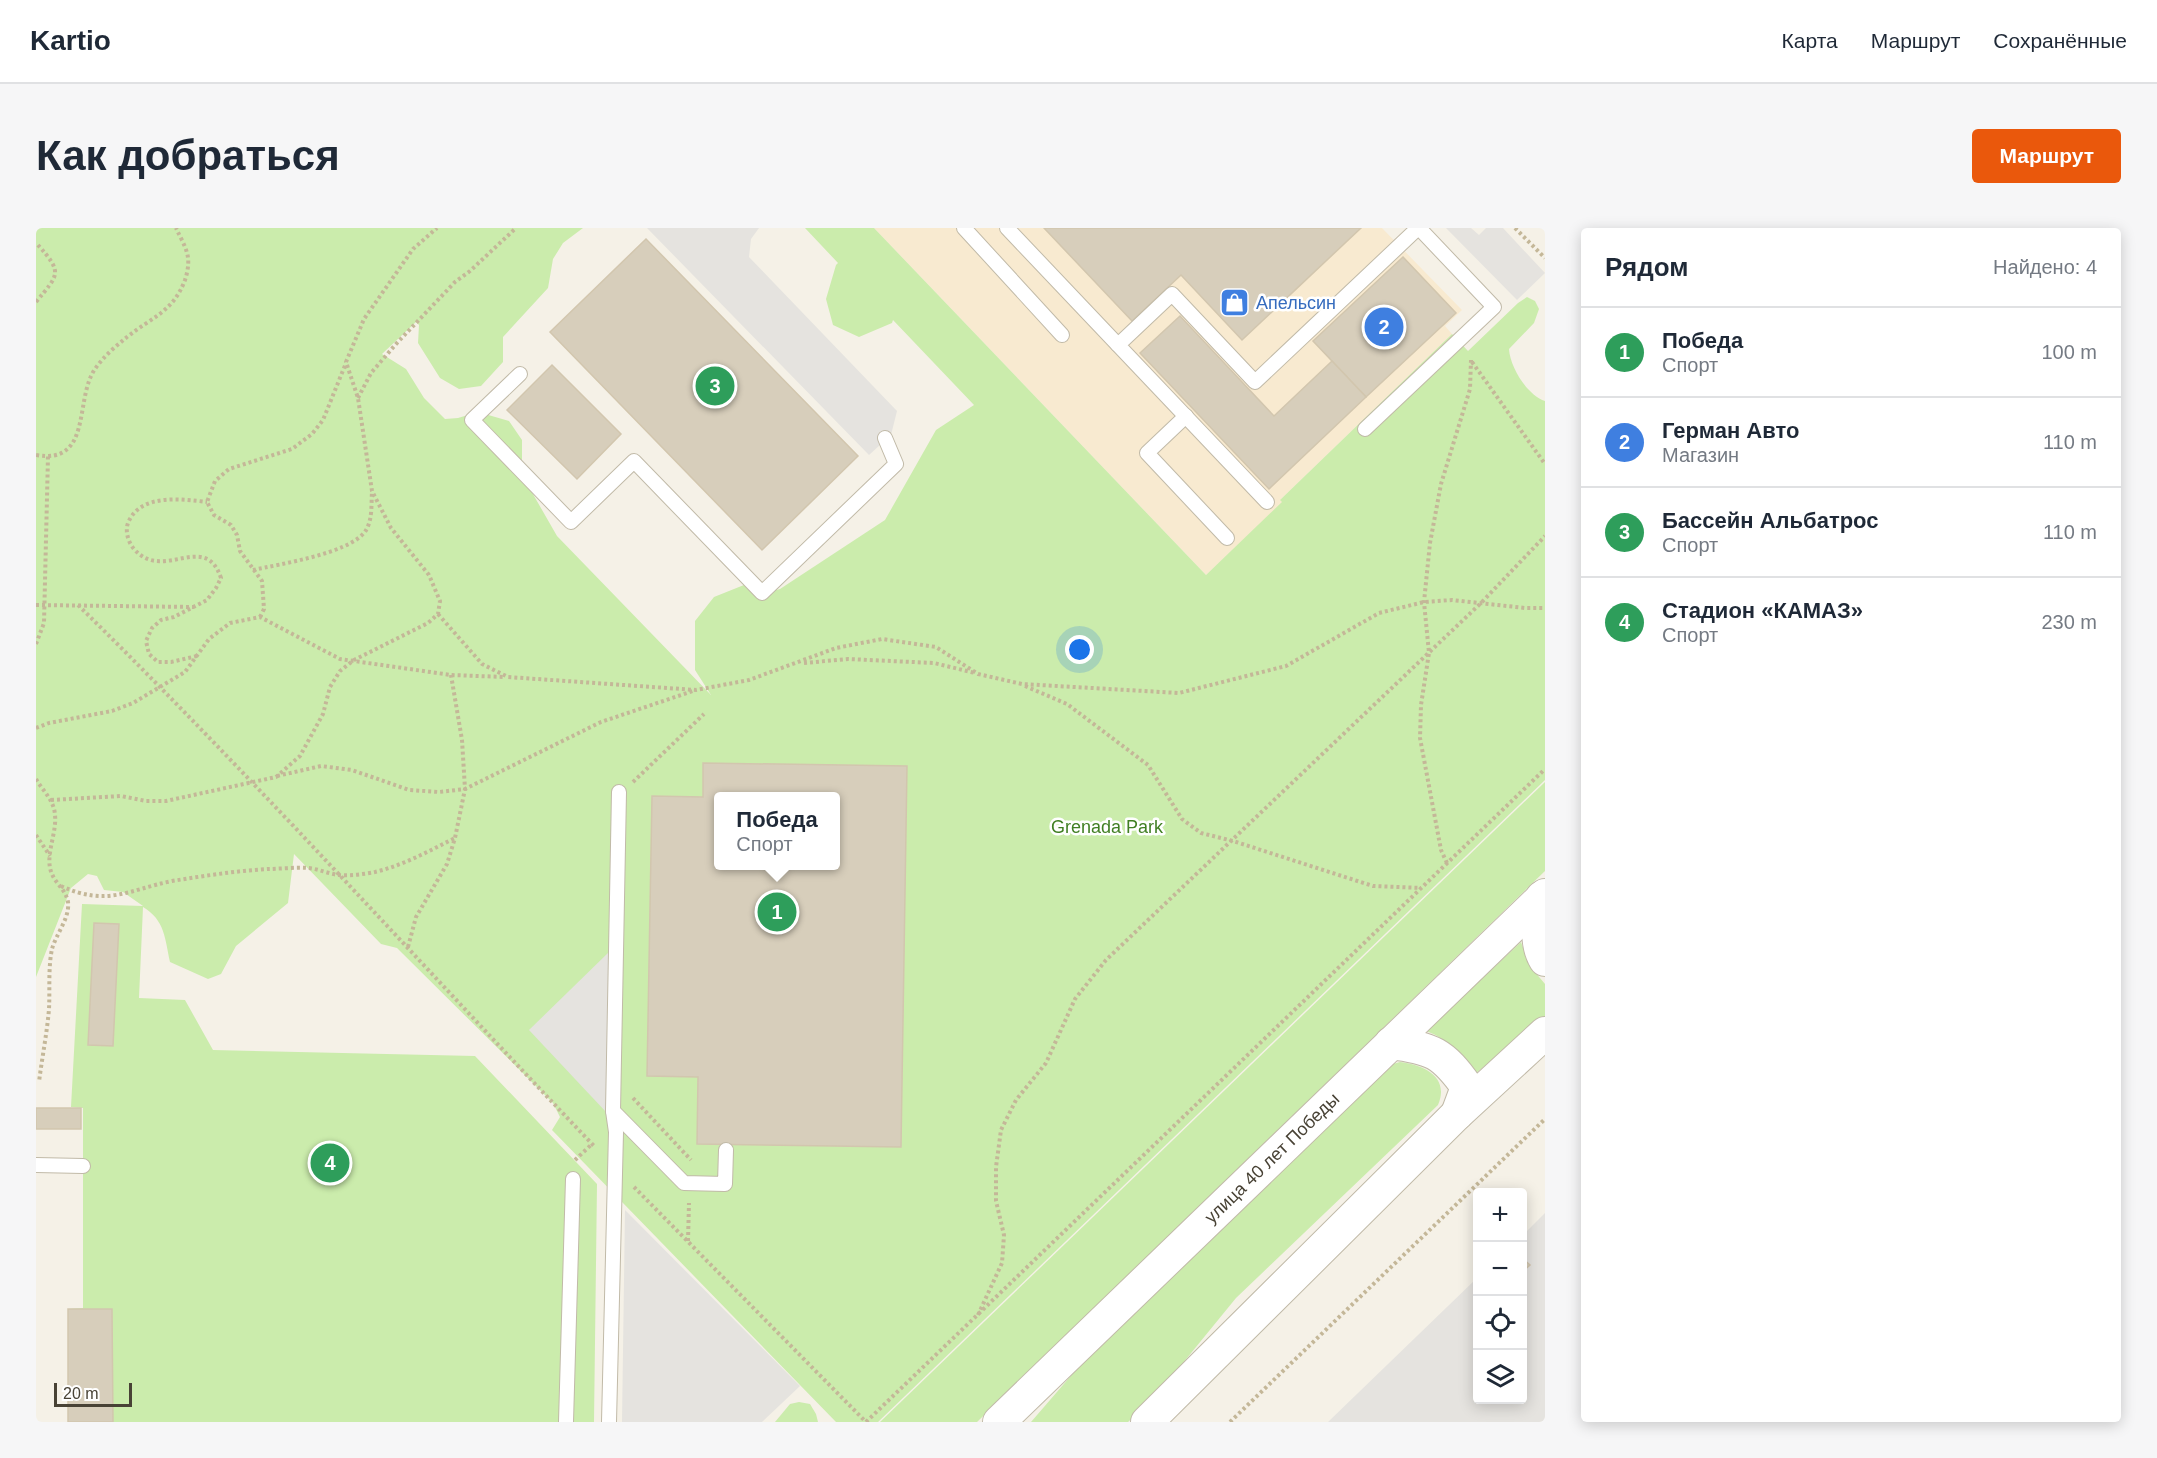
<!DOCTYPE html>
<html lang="ru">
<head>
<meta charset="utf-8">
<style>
  body { margin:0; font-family:Helvetica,sans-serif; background:#f6f6f7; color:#1f2937 }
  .controls { position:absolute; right:18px; bottom:18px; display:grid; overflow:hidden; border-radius:6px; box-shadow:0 3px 15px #0003 }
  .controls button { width:54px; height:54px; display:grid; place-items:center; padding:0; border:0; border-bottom:2px solid #e0e1e3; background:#fff; color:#1f2937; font:30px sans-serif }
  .scale { position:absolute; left:18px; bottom:15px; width:78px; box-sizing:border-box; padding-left:6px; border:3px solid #484235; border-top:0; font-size:16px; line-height:21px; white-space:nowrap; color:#484235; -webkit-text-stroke:4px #fff; paint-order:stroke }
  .you { position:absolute; left:1044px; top:422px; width:21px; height:21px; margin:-15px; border:4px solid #fff; border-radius:50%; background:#1a73e8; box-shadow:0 0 0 9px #1a73e833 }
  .badge { display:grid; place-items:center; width:39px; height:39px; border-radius:50%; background:#ea580c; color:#fff; font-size:20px; font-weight:700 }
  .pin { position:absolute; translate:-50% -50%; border:3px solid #fff; box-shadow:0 2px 6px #0006 }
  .popup { position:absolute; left:678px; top:564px; width:126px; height:78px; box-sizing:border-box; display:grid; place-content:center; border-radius:6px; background:#fff; filter:drop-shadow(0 2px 4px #0005); font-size:20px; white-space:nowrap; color:#747a83 }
  .popup b { font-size:22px; color:#1f2937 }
  .popup::after { content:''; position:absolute; left:50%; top:100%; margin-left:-12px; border:12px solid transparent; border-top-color:#fff }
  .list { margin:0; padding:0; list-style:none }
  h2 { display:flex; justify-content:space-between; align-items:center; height:78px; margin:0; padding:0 24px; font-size:26px }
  h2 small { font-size:20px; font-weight:400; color:#747a83 }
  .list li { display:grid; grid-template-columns:39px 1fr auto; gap:18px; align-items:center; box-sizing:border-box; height:90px; padding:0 24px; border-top:2px solid #e0e1e3 }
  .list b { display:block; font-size:22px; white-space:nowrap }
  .list p { margin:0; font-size:20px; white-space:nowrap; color:#747a83 }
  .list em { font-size:20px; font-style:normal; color:#747a83 }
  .icon { flex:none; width:33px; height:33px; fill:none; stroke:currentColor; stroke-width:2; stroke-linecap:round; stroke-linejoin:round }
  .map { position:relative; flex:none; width:1509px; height:1194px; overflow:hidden; border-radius:6px }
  header { display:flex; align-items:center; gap:36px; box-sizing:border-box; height:84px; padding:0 30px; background:#fff; border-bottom:2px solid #e0e1e3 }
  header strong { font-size:28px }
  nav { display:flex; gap:33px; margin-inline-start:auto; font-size:21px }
  .intro { display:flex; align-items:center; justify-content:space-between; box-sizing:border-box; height:144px; padding:0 36px }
  h1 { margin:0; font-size:42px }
  .button { padding:15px 27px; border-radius:6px; background:#ea580c; color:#fff; font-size:21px; font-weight:700 }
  main { display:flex; gap:36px; padding:0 36px }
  aside { flex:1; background:#fff; border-radius:6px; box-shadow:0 3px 15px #0003 }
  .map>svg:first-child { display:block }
  .commercial { fill:#f8ead0 }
  .green { fill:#cbecac; fill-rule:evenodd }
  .parking { fill:#e5e3df }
  .building { fill:#d7cebb; stroke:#d2c6ae; stroke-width:1.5; fill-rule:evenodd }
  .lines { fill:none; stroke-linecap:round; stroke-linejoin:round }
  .service-casing { stroke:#c1baa8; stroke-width:16 }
  .tertiary-casing { stroke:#c1baa8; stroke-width:34 }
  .path { stroke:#c4b798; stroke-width:4; stroke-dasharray:3 3; stroke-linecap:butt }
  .service { stroke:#fff; stroke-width:14 }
  .tertiary { stroke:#fff; stroke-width:32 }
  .labels { text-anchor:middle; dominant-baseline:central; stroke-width:5; stroke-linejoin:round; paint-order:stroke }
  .shop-label { font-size:18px; fill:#366cbe; stroke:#fff; text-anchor:start }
  .park-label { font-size:18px; fill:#407f23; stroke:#fff }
  .street-label { font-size:18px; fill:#484235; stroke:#fff }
</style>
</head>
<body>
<header>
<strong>Kartio</strong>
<nav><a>Карта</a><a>Маршрут</a><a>Сохранённые</a></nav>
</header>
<div class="intro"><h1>Как добраться</h1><a class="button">Маршрут</a></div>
<main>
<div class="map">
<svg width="1509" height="1194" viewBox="0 0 1509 1194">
  <rect width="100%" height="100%" fill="#f5f1e7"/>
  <path class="commercial" d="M838,0H1346L1426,82L1409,98L1416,106L1245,271L1247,274L1170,347Z"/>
  <g class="green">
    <path d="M0,0H547L527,15L517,31L512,60L467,109V134L445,158L423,161L404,150L382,115L383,97L380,94L346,126L370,141L388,170L409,191L422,190L442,184L473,193L486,212V247L521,308L675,467L659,442V393L678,369L708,357L725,366L744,361L849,292L900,202L938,177L857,92L856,95L823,109L797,97L790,71L800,37L802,35L769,0H838L1170,347L1246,274L1244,272L1416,106L1432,123L1482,75L1491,69L1499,73L1503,81L1498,95L1473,121C1474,139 1491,167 1509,173V552L842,1194H800L516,902L524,889L517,875L361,720L345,716L258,626L252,675L200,718L185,746L172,751L134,734C129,711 129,692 107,679L103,770L149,772L177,822L439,828L561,956L558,1194H32V1081L47,1080V880L35,879L46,676L107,678L87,664L68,662L61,648L52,646L35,660L0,749ZM682,568H800V638H682Z"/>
    <path d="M1509,554V643L941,1194H844Z"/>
    <path d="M1485,714L1493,737L1509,756V790L1435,849C1424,826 1414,812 1390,803Z"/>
    <path d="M1364,834C1388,837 1414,849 1402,877L1200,1070L1120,1168L1092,1194H995L1065,1113L1350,838Z"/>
    <path d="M763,1174L774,1176L780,1186L782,1194H739L754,1176Z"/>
  </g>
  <g class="parking">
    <path d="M611,0H723L715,11L713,29L861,183L855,207L833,227Z"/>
    <path d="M1410,0H1435L1443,7L1450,0H1467L1509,45L1481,72Z"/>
    <path d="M574,723L570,884L493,802Z"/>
    <path d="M589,982L764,1158L726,1194H586Z"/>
    <path d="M1509,985V1194H1292L1441,1050L1442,1172H1486L1487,1007Z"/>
  </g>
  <g class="building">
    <path d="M1008,0H1325L1206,112L1145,47L1096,93Z"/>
    <path d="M610,11L822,228L726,322L514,104Z"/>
    <path d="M1367,29L1420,85L1330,169L1277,113Z"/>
    <path d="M1144,88L1238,188L1296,133L1330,169L1233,261L1104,125Z"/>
    <path d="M516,137L585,206L541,251L471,182Z"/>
    <path d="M667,535L871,538L865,919L661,916L662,849L611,848L616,568L667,569ZM682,568H800V638H682Z"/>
    <path d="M58,695L83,696L77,818L52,817Z"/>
    <rect x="0" y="880" width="45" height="21"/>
    <path d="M1486,1030L1494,1037L1486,1044Z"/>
    <path d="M32,1081H76L77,1194H32Z"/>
  </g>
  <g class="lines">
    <defs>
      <g id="service">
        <path d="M928,0L1026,107"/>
        <path d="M971,0L1082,117"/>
        <path d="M484,146L436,192L535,294L598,233L726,365L860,236L849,210"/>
        <path d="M1150,188L1111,225L1191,310"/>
        <path d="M1329,201L1458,79L1383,0"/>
        <path d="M1231,274L1082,117L1136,66L1219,154L1382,0"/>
        <path d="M577,883L648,955L689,956L690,922"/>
        <path d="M0,937L47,938"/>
        <path d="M530,1194L537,951"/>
        <path d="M573,1194L580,904L577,883L583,564"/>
      </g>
      <g id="tertiary">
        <path d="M1506,669C1503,690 1498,714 1509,732"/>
        <path d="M1355,815C1396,820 1407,825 1431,859L1421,886"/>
        <path d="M963,1194L1509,667"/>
        <path d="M1111,1194L1421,886L1509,805"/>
      </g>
    </defs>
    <use href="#service" class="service-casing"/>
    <use href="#tertiary" class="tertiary-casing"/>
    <g class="path">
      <path d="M1479,0L1509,30"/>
      <path d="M0,74C23,46 27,45 2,17"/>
      <path d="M1436,134L1509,236"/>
      <path d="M322,170L335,145L360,116L419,54L434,43L480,0"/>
      <path d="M0,227C57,237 38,171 59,141C67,129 80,118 91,109C116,89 137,84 149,52C151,46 153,37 152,30C151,20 144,9 140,0"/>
      <path d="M217,342C244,336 310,326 328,305C337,294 335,277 336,264"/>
      <path d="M0,377L158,379"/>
      <path d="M42,377C220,552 386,738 559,919"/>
      <path d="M402,386L446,436L472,449L660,462L713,452L800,420L846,411L900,419L942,446L986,456L1143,465L1250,438L1343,385L1388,374L1416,372L1489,380H1509"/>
      <path d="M224,389L228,381L226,353L204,323L201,307L195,297L178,287L171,274L179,253L193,241L256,221L276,206L287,192L310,135"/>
      <path d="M0,416L8,395L12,228"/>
      <path d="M161,428L135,434H122L113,426L110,413L116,400L125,392L138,389L171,372L180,360L185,350C169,302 127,355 98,321C92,314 89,303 92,295C104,265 146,271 171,274"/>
      <path d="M768,435L812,431L898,435L939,445"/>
      <path d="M989,458L1031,476L1112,537L1146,591L1165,605L1197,613L1337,658L1385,660"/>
      <path d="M0,500L13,495L76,483L97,475L149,444L173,411L194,395L224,389L304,431L415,447L469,449"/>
      <path d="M241,548L285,538L316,542L373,562L403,564L429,561L565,494L657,463"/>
      <path d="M0,551C7,563 18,572 19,587C21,606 8,629 16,646C20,656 30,662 32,674C34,690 20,706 16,721C12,740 14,762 13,781C11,805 6,830 3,854"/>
      <path d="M597,554L668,486"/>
      <path d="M15,572L85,568L110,573H130L240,549L264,528L287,486L294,459L304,443L318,432L392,395L402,386L404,373L393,347L355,300L336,263L322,170L310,134L328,91L377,21L401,0"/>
      <path d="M0,607L14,628"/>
      <path d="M1411,635L1405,622L1384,510L1385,477L1393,425L1388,374L1394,315L1405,256L1434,161L1435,132"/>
      <path d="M25,658C71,679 92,662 136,653C167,648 199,643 231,641C244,641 259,639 272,640C283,641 293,646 303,647C314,648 329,646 339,644C368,637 393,623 419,610"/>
      <path d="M372,719L380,689L411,636L419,610L429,561L426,512L415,447"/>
      <path d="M597,870L655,932"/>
      <path d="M539,932L556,916"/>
      <path d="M598,959L830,1194"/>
      <path d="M652,1013L653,975"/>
      <path d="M942,1087L966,1035L968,1007L960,973V939L965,902L980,872L1010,835L1039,771L1070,732L1445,375L1509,308"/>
      <path d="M830,1194L1509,541"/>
      <path d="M1194,1194L1509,891"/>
    </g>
    <use href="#service" class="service"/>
    <use href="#tertiary" class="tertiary"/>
  </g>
  <defs>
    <symbol id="shop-square" viewBox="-11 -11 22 22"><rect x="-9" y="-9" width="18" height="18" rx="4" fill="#3f7fe0" stroke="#fff"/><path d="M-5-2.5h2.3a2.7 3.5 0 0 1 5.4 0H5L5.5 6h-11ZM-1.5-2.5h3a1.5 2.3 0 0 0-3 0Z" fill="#fff"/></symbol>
  </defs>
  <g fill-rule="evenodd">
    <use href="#shop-square" x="1182" y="58" width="33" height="33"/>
  </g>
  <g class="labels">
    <g class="shop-label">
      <text x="1220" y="75">Апельсин</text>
    </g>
    <g class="park-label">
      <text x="1071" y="599">Grenada Park</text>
    </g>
    <g class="street-label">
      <text transform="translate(1236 930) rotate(-44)">улица 40 лет Победы</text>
    </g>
  </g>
</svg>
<div class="controls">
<button>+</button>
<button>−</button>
<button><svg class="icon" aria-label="locate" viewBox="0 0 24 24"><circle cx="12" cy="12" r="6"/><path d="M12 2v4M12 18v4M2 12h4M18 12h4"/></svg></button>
<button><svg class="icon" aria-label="layers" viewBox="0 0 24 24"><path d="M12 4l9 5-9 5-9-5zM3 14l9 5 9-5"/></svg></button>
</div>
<div class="scale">20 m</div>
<div class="you"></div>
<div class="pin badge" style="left:741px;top:684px;background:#2e9e5b">1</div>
<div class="popup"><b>Победа</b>Спорт</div>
<div class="pin badge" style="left:1348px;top:99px;background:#3f7fe0">2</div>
<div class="pin badge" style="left:679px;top:158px;background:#2e9e5b">3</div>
<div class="pin badge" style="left:294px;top:935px;background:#2e9e5b">4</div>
</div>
<aside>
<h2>Рядом<small>Найдено: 4</small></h2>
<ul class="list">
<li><span class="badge" style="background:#2e9e5b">1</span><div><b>Победа</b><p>Спорт</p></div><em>100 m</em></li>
<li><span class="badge" style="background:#3f7fe0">2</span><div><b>Герман Авто</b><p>Магазин</p></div><em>110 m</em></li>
<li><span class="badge" style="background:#2e9e5b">3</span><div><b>Бассейн Альбатрос</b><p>Спорт</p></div><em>110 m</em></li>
<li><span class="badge" style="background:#2e9e5b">4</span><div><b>Стадион «КАМАЗ»</b><p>Спорт</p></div><em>230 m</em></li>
</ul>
</aside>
</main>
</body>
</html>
